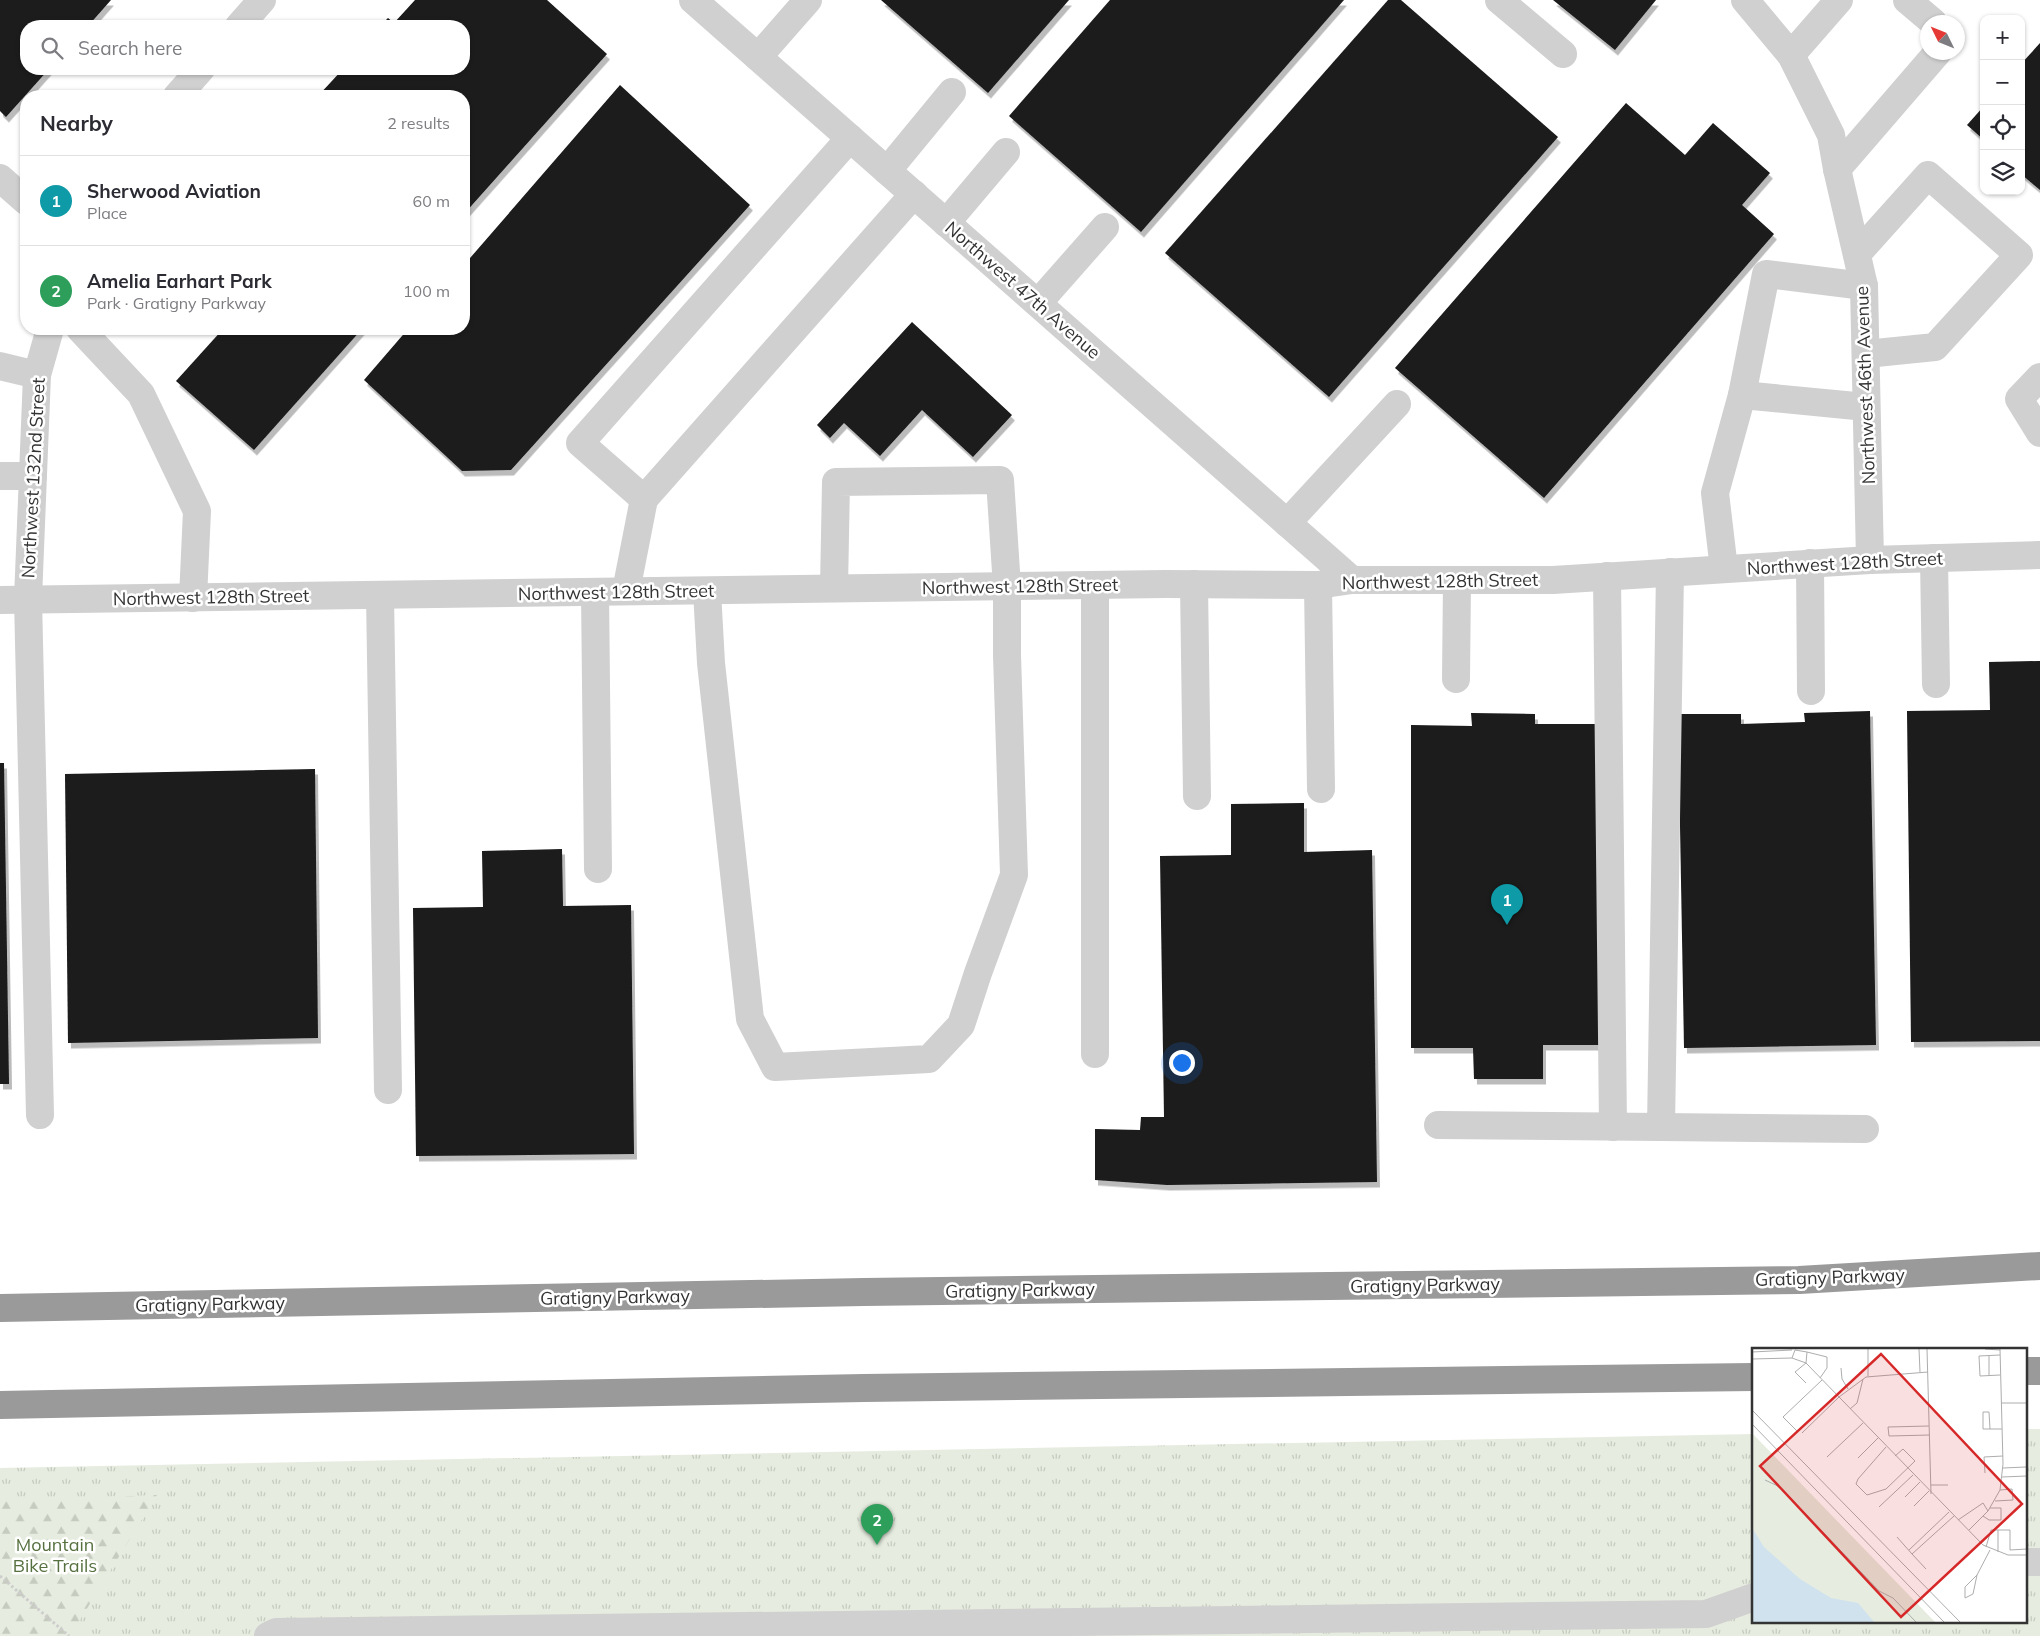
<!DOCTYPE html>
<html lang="en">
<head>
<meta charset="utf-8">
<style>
  body { margin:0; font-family:Mulish,sans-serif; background:#f2f2f3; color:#2b2b33 }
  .controls { position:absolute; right:15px; top:15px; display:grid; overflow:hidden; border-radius:10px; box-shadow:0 1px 4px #0004 }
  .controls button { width:45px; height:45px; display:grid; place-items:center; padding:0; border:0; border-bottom:1px solid #e1e1e2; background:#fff; color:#2b2b33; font:25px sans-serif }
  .compass { position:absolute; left:1920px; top:15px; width:45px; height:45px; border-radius:50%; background:#fff; box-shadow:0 1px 4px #0004; rotate:313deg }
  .you { position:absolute; left:1181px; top:1062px; width:18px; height:18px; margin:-12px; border:4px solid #fff; border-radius:50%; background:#1a73e8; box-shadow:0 0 0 8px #1a73e833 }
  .badge { display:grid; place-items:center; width:32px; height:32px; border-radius:50%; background:#111827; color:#fff; font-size:16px; font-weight:700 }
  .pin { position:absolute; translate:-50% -41px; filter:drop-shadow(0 1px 2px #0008) }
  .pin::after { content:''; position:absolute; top:26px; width:18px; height:15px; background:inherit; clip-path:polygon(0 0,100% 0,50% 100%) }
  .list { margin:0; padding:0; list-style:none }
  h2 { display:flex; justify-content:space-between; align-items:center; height:65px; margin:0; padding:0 20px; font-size:21px }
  h2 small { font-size:16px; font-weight:400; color:#7c7c81 }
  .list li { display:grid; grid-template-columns:32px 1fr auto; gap:15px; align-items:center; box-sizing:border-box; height:90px; padding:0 20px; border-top:1px solid #e1e1e2 }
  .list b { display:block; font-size:19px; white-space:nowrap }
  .list p { margin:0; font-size:16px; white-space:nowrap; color:#7c7c81 }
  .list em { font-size:16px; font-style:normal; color:#7c7c81 }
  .icon { flex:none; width:28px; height:28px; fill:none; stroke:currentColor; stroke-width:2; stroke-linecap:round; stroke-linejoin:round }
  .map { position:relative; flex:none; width:2040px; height:1636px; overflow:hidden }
  .search { position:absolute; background:#fff; box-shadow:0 1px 4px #0004; left:20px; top:20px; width:450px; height:55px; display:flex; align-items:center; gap:12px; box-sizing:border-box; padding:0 18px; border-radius:20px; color:#7c7c81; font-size:19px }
  .panel { position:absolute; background:#fff; box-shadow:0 1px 4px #0004; left:20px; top:90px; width:450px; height:245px; border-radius:20px }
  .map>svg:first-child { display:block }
  .grass { fill:url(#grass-tufts) }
  .forest { fill:url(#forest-firs) }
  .building { fill:#1a1a1a; filter:url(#shadow) }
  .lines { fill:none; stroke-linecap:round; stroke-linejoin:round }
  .path { stroke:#cdcdcd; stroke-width:3; stroke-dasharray:2.5 2.5; stroke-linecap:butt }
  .minor { stroke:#d0d0d0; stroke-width:28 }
  .highway { stroke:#9a9a9a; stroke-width:28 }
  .labels { text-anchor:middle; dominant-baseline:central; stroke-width:5; stroke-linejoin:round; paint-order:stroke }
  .street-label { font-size:18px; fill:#333; stroke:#fff }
  .park-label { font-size:18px; fill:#56703f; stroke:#fff }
  .inset-road { fill:none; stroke:#adadad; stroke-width:1 }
  .view { fill:#d62828; fill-opacity:0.15; stroke:#d62828; stroke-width:2.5 }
  .inset-edge { fill:none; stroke:#333; stroke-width:2.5 }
</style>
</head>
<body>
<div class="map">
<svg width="2040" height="1636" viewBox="0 0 2040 1636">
  <defs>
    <pattern id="grass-tufts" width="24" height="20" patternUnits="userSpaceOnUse" patternTransform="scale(1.25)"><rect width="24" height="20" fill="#e6ecdf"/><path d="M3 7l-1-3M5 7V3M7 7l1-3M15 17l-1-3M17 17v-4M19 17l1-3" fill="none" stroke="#c6cbc0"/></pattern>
    <pattern id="forest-firs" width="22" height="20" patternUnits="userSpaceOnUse" patternTransform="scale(1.25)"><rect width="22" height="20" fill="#e6ecdf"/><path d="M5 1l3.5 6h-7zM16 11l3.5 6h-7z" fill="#c6cbc0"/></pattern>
    <filter id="shadow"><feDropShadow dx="3" dy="5.5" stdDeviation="0" flood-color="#0004"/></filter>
  </defs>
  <rect width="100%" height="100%" fill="#fff"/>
  <path class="grass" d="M2026,1429H2040V1636H0V1468L1754,1434V1622H2026Z"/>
  <path class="forest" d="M157,1495L70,1636H0V1501Z"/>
  <g class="building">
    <path d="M0,0H111L88,26H26V69H49L6,117L0,111Z"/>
    <path d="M415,0H547L607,54L464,214V96H318L343,69H464V26H380L388,18L394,23Z"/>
    <path d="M881,0H1069L988,93Z"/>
    <path d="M1110,0H1344L1141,232L1009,116Z"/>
    <path d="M1388,0H1401L1558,137L1329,397L1165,253Z"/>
    <path d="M1553,0H1656L1615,50Z"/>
    <path d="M2040,43V190L2021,174V64Z"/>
    <path d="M620,85L750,205L511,470L462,471L364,380L408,329H464V265Z"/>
    <path d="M1626,103L1685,155L1713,123L1770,173L1742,205L1774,234L1544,498L1395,368Z"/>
    <path d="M1984,106V140L1967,125Z"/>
    <path d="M912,322L1012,415L973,457L922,410L880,456L844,423L830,438L817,425Z"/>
    <path d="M223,329H362L254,450L176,381Z"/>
    <path d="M2040,661V1041L1911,1042L1907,711L1990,710L1989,662Z"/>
    <path d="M1870,711L1876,1045L1684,1048L1678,714H1741V724L1805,722L1804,713Z"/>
    <path d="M1471,713L1535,714V724H1602V1045H1543V1079H1474L1473,1048H1411V725L1472,726Z"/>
    <path d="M0,763H4L9,1084H0Z"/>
    <path d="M315,769L318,1038L68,1043L65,774Z"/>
    <path d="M1304,803V852L1372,850L1377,1182L1167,1185L1095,1180V1129L1140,1130L1141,1117H1164L1160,856L1231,855V804Z"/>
    <path d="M562,849L563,906L631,905L634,1154L416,1156L413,908L483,907L482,851Z"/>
  </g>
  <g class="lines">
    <path class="path" d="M0,1576L69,1636"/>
    <g class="minor">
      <path d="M693,0L1352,580"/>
      <path d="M1499,0L1563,54"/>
      <path d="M1745,0L1791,55L1831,135L1837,169L1864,286L1870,560"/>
      <path d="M1907,0L1933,22"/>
      <path d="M239,26L262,0"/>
      <path d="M1791,55L1839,0"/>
      <path d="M758,57L808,0"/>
      <path d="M177,96L201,69"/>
      <path d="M850,138L580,443L644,499L914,194"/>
      <path d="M1837,169L1938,52"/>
      <path d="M887,171L952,92"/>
      <path d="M0,178L26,201"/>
      <path d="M946,223L1006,152"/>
      <path d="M1857,254L1928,175L2019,255L1935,347L1866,354"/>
      <path d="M1038,303L1105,227"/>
      <path d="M80,329L141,394L197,511L193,598"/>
      <path d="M0,366L37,375"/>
      <path d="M2040,377L2019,399L2040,433"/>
      <path d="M1742,395L1866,407"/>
      <path d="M0,476H33"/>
      <path d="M1287,523L1397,404"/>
      <path d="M1934,558L1936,684"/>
      <path d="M1810,563L1811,691"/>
      <path d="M1724,569L1715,493L1742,395L1766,274L1864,286"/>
      <path d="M1607,576L1613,1127"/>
      <path d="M1194,584L1197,796"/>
      <path d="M1318,585L1321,789"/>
      <path d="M626,591L644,499"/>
      <path d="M707,591L711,663L750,1019L775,1067L929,1059L961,1025L978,973L1014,875L1007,655V587L1000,480L836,482L834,588"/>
      <path d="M595,592L598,869"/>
      <path d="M380,595L388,1090"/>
      <path d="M0,600L1166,584L1318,585L1352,580H1553L1870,560L2040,555"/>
      <path d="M1456,679L1457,580"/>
      <path d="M1095,1054V585"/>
      <path d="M40,1115L28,599L37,375L50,329"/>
      <path d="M1438,1125L1661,1127L1670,572"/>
      <path d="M1661,1127L1865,1129"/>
      <path d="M2026,1562H2040"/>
      <path d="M268,1636L276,1632L1706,1614L1754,1597"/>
    </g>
    <g class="highway">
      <path d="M0,1308L864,1292L1799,1280L2040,1266"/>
      <path d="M2026,1371H2040"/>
      <path d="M0,1405L864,1388L1754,1377"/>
    </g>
  </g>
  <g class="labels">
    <g class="street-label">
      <text transform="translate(1023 290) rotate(41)">Northwest 47th Avenue</text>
      <text transform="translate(1865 385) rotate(-92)">Northwest 46th Avenue</text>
      <text transform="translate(33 478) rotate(-87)">Northwest 132nd Street</text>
      <text transform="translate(1845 563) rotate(-3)">Northwest 128th Street</text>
      <text transform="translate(1440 581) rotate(-1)">Northwest 128th Street</text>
      <text transform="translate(1020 586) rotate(-1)">Northwest 128th Street</text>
      <text transform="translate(616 592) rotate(-1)">Northwest 128th Street</text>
      <text transform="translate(211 597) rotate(-1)">Northwest 128th Street</text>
      <text transform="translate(1830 1277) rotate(-2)">Gratigny Parkway</text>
      <text transform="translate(1425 1285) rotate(-1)">Gratigny Parkway</text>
      <text transform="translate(1020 1290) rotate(-1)">Gratigny Parkway</text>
      <text transform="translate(615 1297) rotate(-1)">Gratigny Parkway</text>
      <text transform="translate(210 1304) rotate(-1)">Gratigny Parkway</text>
    </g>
    <g class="park-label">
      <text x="55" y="1544">Mountain<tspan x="55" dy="21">Bike Trails</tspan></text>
    </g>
  </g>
  <g transform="translate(1752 1348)">
    <rect width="275" height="275" fill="#fff"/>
    <path d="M0,85L183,274H0Z" fill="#e6ecdf"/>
    <path d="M0,90L17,107L29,120L0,125Z" fill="#e6ecdf"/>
    <path d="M0,180L12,199L48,231L79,250L106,255L122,274H0Z" fill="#cfe2ee"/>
    <path class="inset-road" d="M116,1V28M167,1L168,24M175,1L179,146M233,1L248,2M0,4L40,2M55,4L75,9V20L68,30M248,7L227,8L228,28L248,27M237,8V27M0,11L40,10M89,20L90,31L96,41M54,35L43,24L54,15L55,4L43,2L40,10L54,15L231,197L256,207H275M249,55H275M98,61L105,55L111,31M0,62L208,274M0,76L192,274M177,78L136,79L137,88L178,87M238,81L237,64H231V81H250M45,83L31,69L70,32M50,85L87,49L114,29L176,24M134,99L106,131L104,136L115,147L134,141L163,113L151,101L143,108M75,109L111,75M106,110L126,90M251,120L274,119M233,125L232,109L251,108M250,129L275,128M13,132L28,139L127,243L141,250L164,274M179,137H196M153,149L168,134M243,153L261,152L260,141L248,142M162,158L177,143M127,159L161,127M231,168L237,172H249V160H238M206,172L231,155L236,163M217,182L236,163L248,142L251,116L248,1M145,189L160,206L202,168M234,199L239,182H246M157,202L197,164M246,204V182H258V202L275,201M160,206L174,221M225,227L221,246L213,250V239L225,227L238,202"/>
    <path class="view" d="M129,6L270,156L149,269L8,118Z"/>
    <rect width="275" height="275" class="inset-edge"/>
  </g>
</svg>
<div class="controls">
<button>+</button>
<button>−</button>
<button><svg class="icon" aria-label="locate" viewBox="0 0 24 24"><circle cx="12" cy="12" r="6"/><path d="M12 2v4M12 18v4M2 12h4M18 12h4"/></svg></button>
<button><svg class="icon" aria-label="layers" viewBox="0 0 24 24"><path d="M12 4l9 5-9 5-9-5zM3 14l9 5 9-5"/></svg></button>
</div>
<svg class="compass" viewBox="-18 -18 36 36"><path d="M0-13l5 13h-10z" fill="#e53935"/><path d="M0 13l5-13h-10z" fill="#7c7c81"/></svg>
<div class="you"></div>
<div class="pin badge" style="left:1507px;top:925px;background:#0f9aa8">1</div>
<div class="pin badge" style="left:877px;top:1545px;background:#2e9e5b">2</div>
<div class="search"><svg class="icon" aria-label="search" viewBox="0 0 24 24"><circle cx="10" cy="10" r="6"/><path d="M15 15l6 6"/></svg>Search here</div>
<section class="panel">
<h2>Nearby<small>2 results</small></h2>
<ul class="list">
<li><span class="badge" style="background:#0f9aa8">1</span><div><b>Sherwood Aviation</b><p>Place</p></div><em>60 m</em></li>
<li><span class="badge" style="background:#2e9e5b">2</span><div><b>Amelia Earhart Park</b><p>Park · Gratigny Parkway</p></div><em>100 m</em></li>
</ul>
</section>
</div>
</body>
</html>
